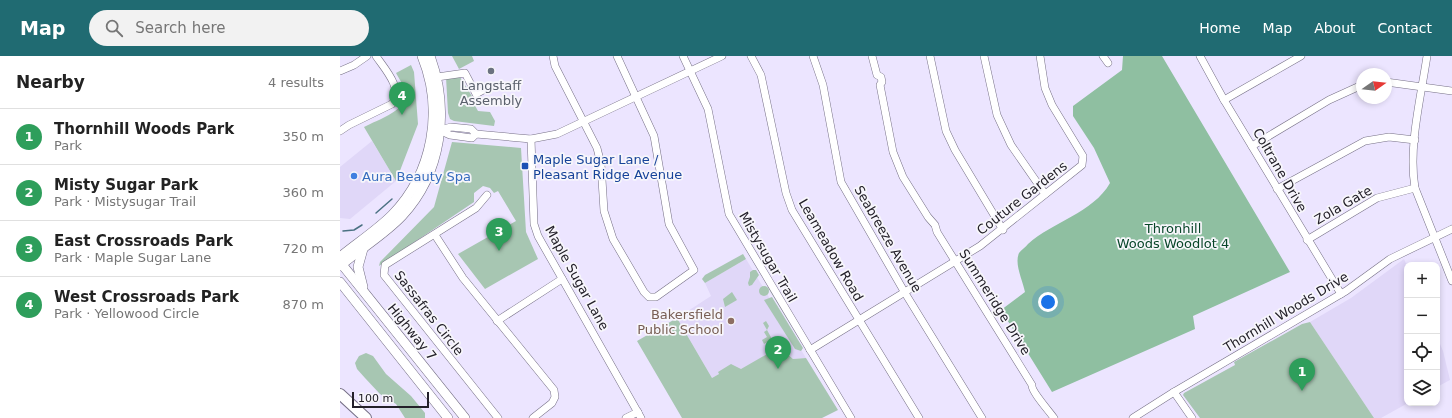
<!DOCTYPE html>
<html lang="en">
<head>
<meta charset="utf-8">
<style>
  body { margin:0; font-family:"DejaVu Sans",sans-serif; background:#f2f2f2; color:#222 }
  .controls { position:absolute; right:12px; bottom:12px; display:grid; overflow:hidden; border-radius:8px; box-shadow:0 2px 6px #0003 }
  .controls button { width:36px; height:36px; display:grid; place-items:center; padding:0; border:0; border-bottom:1px solid #e0e0e0; background:#fff; color:#222; font:20px sans-serif }
  .compass { position:absolute; left:1016px; top:12px; width:36px; height:36px; border-radius:50%; background:#fff; box-shadow:0 2px 6px #0003; rotate:76deg }
  .scale { position:absolute; left:12px; bottom:10px; width:77px; box-sizing:border-box; padding-left:4px; border:2px solid #232029; border-top:0; font-size:11px; line-height:14px; white-space:nowrap; color:#232029; -webkit-text-stroke:3px #f7f6fb; paint-order:stroke }
  .you { position:absolute; left:708px; top:246px; width:14px; height:14px; margin:-10px; border:3px solid #fff; border-radius:50%; background:#1a73e8; box-shadow:0 0 0 6px #1a73e833 }
  .badge { display:grid; place-items:center; width:26px; height:26px; border-radius:50%; background:#206b72; color:#fff; font-size:13px; font-weight:700 }
  .pin { position:absolute; translate:-50% -33px; filter:drop-shadow(0 1px 2px #0008) }
  .pin::after { content:''; position:absolute; top:21px; width:14px; height:12px; background:inherit; clip-path:polygon(0 0,100% 0,50% 100%) }
  .list { margin:0; padding:0; list-style:none }
  h2 { display:flex; justify-content:space-between; align-items:center; height:52px; margin:0; padding:0 16px; font-size:17px }
  h2 small { font-size:13px; font-weight:400; color:#767676 }
  .list li { display:grid; grid-template-columns:26px 1fr auto; gap:12px; align-items:center; box-sizing:border-box; height:56px; padding:0 16px; border-top:1px solid #e0e0e0 }
  .list b { display:block; font-size:15px; white-space:nowrap }
  .list p { margin:0; font-size:13px; white-space:nowrap; color:#767676 }
  .list em { font-size:13px; font-style:normal; color:#767676 }
  .icon { flex:none; width:22px; height:22px; fill:none; stroke:currentColor; stroke-width:2; stroke-linecap:round; stroke-linejoin:round }
  .map { position:relative; flex:none; width:1112px; height:362px; overflow:hidden }
  header { display:flex; align-items:center; gap:24px; box-sizing:border-box; height:56px; padding:0 20px; background:#206b72; color:#fff }
  header strong { font-size:19px }
  nav { display:flex; gap:22px; margin-inline-start:auto; font-size:14px }
  .search { width:280px; height:36px; background:#f2f2f2; display:flex; align-items:center; gap:10px; box-sizing:border-box; padding:0 14px; border-radius:22px; color:#767676; font-size:15px }
  main { display:flex }
  aside { flex:1; background:#fff }
  .map>svg:first-child { display:block }
  .built { fill:#e0d7f8 }
  .green { fill:#a7c6b2 }
  .forest { fill:#8fbfa1 }
  .lines { fill:none; stroke-linecap:round; stroke-linejoin:round }
  .stream { stroke:#4a7182; stroke-width:1.5 }
  .minor-casing { stroke:#767086; stroke-width:8 }
  .major-casing { stroke:#767086; stroke-width:10 }
  .highway-casing { stroke:#767086; stroke-width:12 }
  .minor { stroke:#fff; stroke-width:7 }
  .major { stroke:#fff; stroke-width:9 }
  .highway { stroke:#fff; stroke-width:10 }
  .worship-dot { fill:#6b7280; stroke:#f7f6fb; stroke-width:1.5 }
  .transit-dot { fill:#1a4fb4; stroke:#f7f6fb; stroke-width:1.5 }
  .shop-dot { fill:#3f7fe0; stroke:#f7f6fb; stroke-width:1.5 }
  .education-dot { fill:#8d6e63; stroke:#f7f6fb; stroke-width:1.5 }
  .labels { text-anchor:middle; dominant-baseline:central; stroke-width:3.5; stroke-linejoin:round; paint-order:stroke }
  .worship-label { font-size:13px; fill:#5b616d; stroke:#f7f6fb }
  .transit-label { font-size:13px; fill:#164399; stroke:#f7f6fb; text-anchor:start }
  .street-label { font-size:13px; fill:#232029; stroke:#f7f6fb }
  .shop-label { font-size:13px; fill:#366cbe; stroke:#f7f6fb; text-anchor:start }
  .park-label { font-size:13px; fill:#084629; stroke:#f7f6fb }
  .education-label { font-size:13px; fill:#785e54; stroke:#f7f6fb; text-anchor:end }
</style>
</head>
<body>
<header>
<strong>Map</strong>
<div class="search"><svg class="icon" aria-label="search" viewBox="0 0 24 24"><circle cx="10" cy="10" r="6"/><path d="M15 15l6 6"/></svg>Search here</div>
<nav><a>Home</a><a>Map</a><a>About</a><a>Contact</a></nav>
</header>
<main>
<aside>
<h2>Nearby<small>4 results</small></h2>
<ul class="list">
<li><span class="badge" style="background:#2e9e5b">1</span><div><b>Thornhill Woods Park</b><p>Park</p></div><em>350 m</em></li>
<li><span class="badge" style="background:#2e9e5b">2</span><div><b>Misty Sugar Park</b><p>Park · Mistysugar Trail</p></div><em>360 m</em></li>
<li><span class="badge" style="background:#2e9e5b">3</span><div><b>East Crossroads Park</b><p>Park · Maple Sugar Lane</p></div><em>720 m</em></li>
<li><span class="badge" style="background:#2e9e5b">4</span><div><b>West Crossroads Park</b><p>Park · Yellowood Circle</p></div><em>870 m</em></li>
</ul>
</aside>
<div class="map">
<svg width="1112" height="362" viewBox="0 0 1112 362">
  <rect width="100%" height="100%" fill="#ece5ff"/>
  <g class="built">
    <path d="M32,85L56,125L10,163L0,162V111Z"/>
    <path d="M406,203L466,302L453,303L445,294L439,293L440,296L431,301L429,297L396,317L378,316L379,318L372,322L337,262L371,240L365,227Z"/>
    <path d="M1064,203L1067,210L1068,347L1041,362H1034L970,266L1011,242Z"/>
    <path d="M1097,281L1103,295L1110,324L1097,331Z"/>
  </g>
  <g class="green">
    <path d="M112,0H132L134,5L119,13Z"/>
    <path d="M71,9L74,16L78,68L56,125L24,71C37,64 72,53 65,34C63,28 59,23 56,17Z"/>
    <path d="M106,21H120L135,45L133,46L138,55L150,56L155,65L154,70L114,65L110,63L108,57Z"/>
    <path d="M112,86L181,92L186,176L198,203L145,233L118,198L176,165L158,135L154,137L150,132L143,130L134,137V146L39,210L40,206L94,151Z"/>
    <path d="M403,198L406,203L365,227L362,223L365,219Z"/>
    <path d="M413,214H416L419,219L412,229L409,230L408,227L410,221V216Z"/>
    <circle cx="424" cy="235" r="5"/>
    <path d="M427,230L429,232L464,291Z"/>
    <path d="M392,236L397,244L385,251L383,243Z"/>
    <path d="M432,241L463,292L461,295L455,293L424,244Z"/>
    <path d="M337,262L372,322L379,318L378,316L391,308L401,313L429,297L432,301L440,296L439,293L441,292L453,303L466,302L498,354L482,362H342L297,285Z"/>
    <path d="M426,265L429,270L427,274L432,283L424,288L422,284L427,281L424,276L427,274L423,267Z"/>
    <path d="M970,266L1034,362H860L843,339L844,337L895,309L894,306L962,268Z"/>
    <path d="M26,297L33,300L46,318L71,340L85,357V362H65L56,348L40,338L25,322L17,313L15,307L19,300Z"/>
  </g>
  <path class="forest" d="M783,0H822L950,216L853,260L855,273L712,336L661,254L685,236C683,225 674,208 679,197C681,194 686,191 688,188C712,166 753,157 770,127L754,92L733,60V50L782,14Z"/>
  <g class="lines">
    <g class="stream">
      <path d="M36,157L52,143"/>
      <path d="M3,175L14,174L22,169"/>
    </g>
    <defs>
      <g id="minor">
        <path d="M213,0L215,10L257,92L261,108L264,155L273,183L304,236L309,241H316L354,214L329,168L314,80L277,0"/>
        <path d="M343,0L368,53L389,158L511,362"/>
        <path d="M411,0L421,19L446,137L452,154L579,362"/>
        <path d="M473,0L483,29L501,126L565,237L642,362"/>
        <path d="M532,0L537,19L541,21L542,26L540,29L553,96L563,121L588,161L595,169L597,176L692,329C691,335 709,355 714,362"/>
        <path d="M590,0L606,75L615,94L663,174"/>
        <path d="M644,0L657,59L671,89L705,138"/>
        <path d="M763,0L768,7"/>
        <path d="M860,0L884,44L1001,238"/>
        <path d="M1087,0C1081,41 1068,91 1075,132L1112,225"/>
        <path d="M0,15L14,9L27,0"/>
        <path d="M97,21L125,17L136,38L147,32"/>
        <path d="M1046,26L1112,35"/>
        <path d="M884,44L961,0"/>
        <path d="M99,74L110,79L132,82L136,78"/>
        <path d="M100,74L111,71L131,73L136,78L191,83L217,78L382,0"/>
        <path d="M0,75L9,69L52,48C64,33 44,12 36,0"/>
        <path d="M191,83L194,168L198,180L301,362"/>
        <path d="M912,90L989,44L1022,29"/>
        <path d="M937,133L1025,85L1049,81L1075,84"/>
        <path d="M147,139L136,152L45,209L44,219L158,362"/>
        <path d="M95,179L123,222L214,334L215,341L212,347L193,362"/>
        <path d="M967,184L1037,142L1075,132"/>
        <path d="M157,265L222,223"/>
        <path d="M470,294L640,190L742,109L743,100L712,49L705,32L700,0"/>
        <path d="M834,336L852,362"/>
        <path d="M286,362L298,356"/>
        <path d="M793,362L834,336L1006,235L1050,203L1112,173"/>
      </g>
      <g id="major">
        <path d="M23,193L18,211L23,231"/>
        <path d="M0,201C17,187 37,174 52,159C93,117 104,54 82,0"/>
        <path d="M0,206L125,362"/>
        <path d="M0,210C20,193 44,179 62,160C102,117 110,54 90,0"/>
        <path d="M0,226L108,362"/>
      </g>
      <path id="highway" d="M0,338L26,362"/>
    </defs>
    <use href="#minor" class="minor-casing"/>
    <use href="#major" class="major-casing"/>
    <use href="#highway" class="highway-casing"/>
    <use href="#minor" class="minor"/>
    <use href="#major" class="major"/>
    <use href="#highway" class="highway"/>
  </g>
  <circle class="worship-dot" cx="151" cy="15" r="4"/>
  <rect class="transit-dot" x="181" y="106" width="8" height="8" rx="2"/>
  <circle class="shop-dot" cx="14" cy="120" r="4"/>
  <circle class="education-dot" cx="391" cy="265" r="4"/>
  <g class="labels">
    <g class="worship-label">
      <text x="151" y="29">Langstaff<tspan x="151" dy="15">Assembly</tspan></text>
    </g>
    <g class="transit-label">
      <text x="193" y="103">Maple Sugar Lane /<tspan x="193" dy="15">Pleasant Ridge Avenue</tspan></text>
    </g>
    <g class="street-label">
      <text transform="translate(940 114) rotate(60)">Coltrane Drive</text>
      <text transform="translate(682 142) rotate(-38)">Couture Gardens</text>
      <text transform="translate(1003 149) rotate(-30)">Zola Gate</text>
      <text transform="translate(548 183) rotate(60)">Seabreeze Avenue</text>
      <text transform="translate(491 194) rotate(60)">Leameadow Road</text>
      <text transform="translate(428 201) rotate(60)">Mistysugar Trail</text>
      <text transform="translate(237 222) rotate(61)">Maple Sugar Lane</text>
      <text transform="translate(655 246) rotate(58)">Summeridge Drive</text>
      <text transform="translate(946 256) rotate(-31)">Thornhill Woods Drive</text>
      <text transform="translate(89 257) rotate(52)">Sassafras Circle</text>
      <text transform="translate(72 276) rotate(51)">Highway 7</text>
    </g>
    <g class="shop-label">
      <text x="22" y="120">Aura Beauty Spa</text>
    </g>
    <g class="park-label">
      <text x="833" y="172">Thronhill<tspan x="833" dy="15">Woods Woodlot 4</tspan></text>
    </g>
    <g class="education-label">
      <text x="383" y="258">Bakersfield<tspan x="383" dy="15">Public School</tspan></text>
    </g>
  </g>
</svg>
<div class="controls">
<button>+</button>
<button>−</button>
<button><svg class="icon" aria-label="locate" viewBox="0 0 24 24"><circle cx="12" cy="12" r="6"/><path d="M12 2v4M12 18v4M2 12h4M18 12h4"/></svg></button>
<button><svg class="icon" aria-label="layers" viewBox="0 0 24 24"><path d="M12 4l9 5-9 5-9-5zM3 14l9 5 9-5"/></svg></button>
</div>
<svg class="compass" viewBox="-18 -18 36 36"><path d="M0-13l5 13h-10z" fill="#e53935"/><path d="M0 13l5-13h-10z" fill="#767676"/></svg>
<div class="scale">100 m</div>
<div class="you"></div>
<div class="pin badge" style="left:962px;top:335px;background:#2e9e5b">1</div>
<div class="pin badge" style="left:438px;top:313px;background:#2e9e5b">2</div>
<div class="pin badge" style="left:159px;top:195px;background:#2e9e5b">3</div>
<div class="pin badge" style="left:62px;top:59px;background:#2e9e5b">4</div>
</div>
</main>
</body>
</html>
